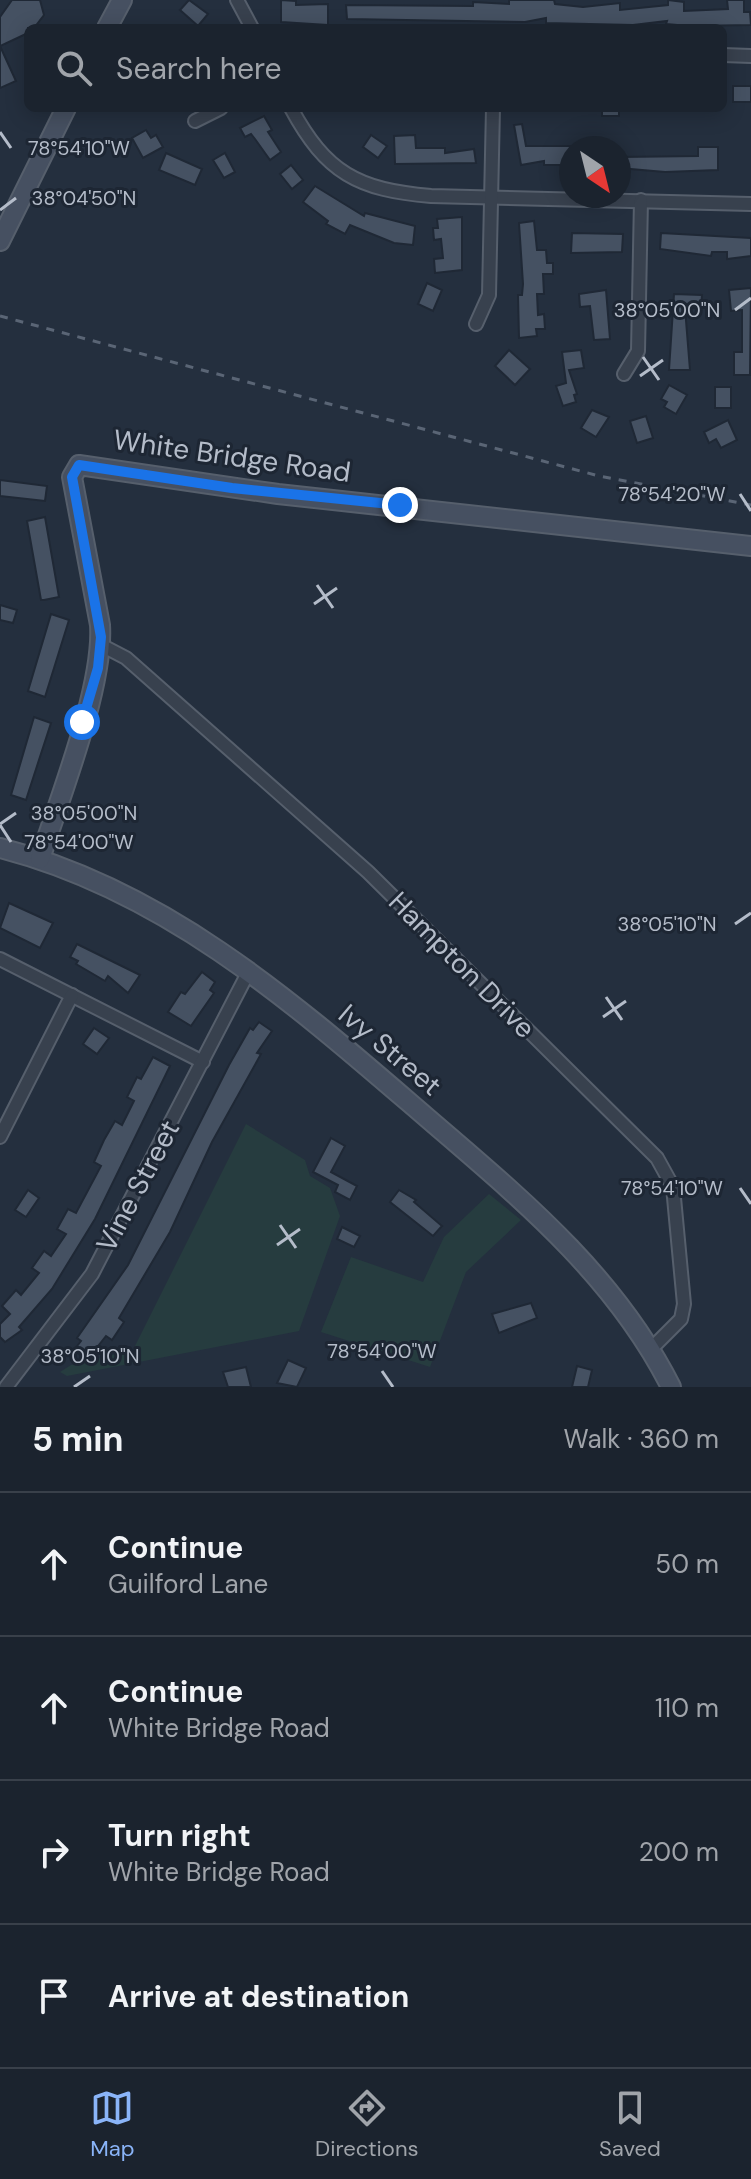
<!DOCTYPE html>
<html lang="en">
<head>
<meta charset="utf-8">
<style>
  body { margin:0; font-family:"DM Sans",sans-serif; background:#282f3a; color:#f1f3f6 }
  .compass { position:absolute; left:559px; top:136px; width:72px; height:72px; border-radius:50%; background:#1b232e; box-shadow:0 4px 20px #0003; rotate:145deg }
  .stop { position:absolute; width:24px; height:24px; margin:-18px; border:6px solid #1a73e8; border-radius:50%; background:#fff }
  .stop.end { background:#1a73e8; border-color:#fff; box-shadow:0 2px 8px #0008 }
  .list { margin:0; padding:0; list-style:none }
  h2 { display:flex; justify-content:space-between; align-items:center; height:104px; margin:0; padding:0 32px; font-size:34px }
  h2 small { font-size:26px; font-weight:400; color:#a0a4aa }
  .list li { display:grid; grid-template-columns:52px 1fr auto; gap:24px; align-items:center; box-sizing:border-box; height:144px; padding:0 32px; border-top:2px solid #39404a }
  .list b { display:block; font-size:30px; white-space:nowrap }
  .list p { margin:0; font-size:26px; white-space:nowrap; color:#a0a4aa }
  .list em { font-size:26px; font-style:normal; color:#a0a4aa }
  .icon { flex:none; width:44px; height:44px; fill:none; stroke:currentColor; stroke-width:2; stroke-linecap:round; stroke-linejoin:round }
  .map { position:relative; flex:none; width:751px; height:1387px; overflow:hidden }
  .search { position:absolute; background:#1b232e; box-shadow:0 4px 20px #0003; left:24px; right:24px; top:24px; height:88px; display:flex; align-items:center; gap:20px; box-sizing:border-box; padding:0 28px; border-radius:12px; color:#a0a4aa; font-size:30px }
  .sheet { height:680px; background:#1b232e }
  nav { display:flex; justify-content:space-around; align-items:center; box-sizing:border-box; height:112px; border-top:2px solid #39404a; background:#1b232e; font-size:22px; color:#a0a4aa }
  nav a { display:grid; justify-items:center; gap:4px }
  nav .on { color:#8ab4f8 }
  .map>svg:first-child { display:block }
  .green { fill:#263c3f }
  .building { fill:#455162; stroke:#1f2835; stroke-width:2 }
  .lines { fill:none; stroke-linecap:round; stroke-linejoin:round }
  .street-casing { stroke:#565f6c; stroke-width:16 }
  .secondary-casing { stroke:#565f6c; stroke-width:22 }
  .street { stroke:#38414e; stroke-width:12 }
  .secondary { stroke:#465061; stroke-width:18 }
  .rail { stroke:#5a6575; stroke-width:3; stroke-dasharray:8 8; stroke-linecap:butt }
  .route { stroke:#1a73e8; stroke-width:10 }
  .ticks { fill:none; stroke:#b4bcc9; stroke-width:3 }
  .labels { text-anchor:middle; dominant-baseline:central; stroke-width:6; stroke-linejoin:round; paint-order:stroke }
  .street-label { font-size:28px; fill:#b4bcc9; stroke:#1d2633 }
  .ticks-label { font-size:20px; text-anchor:middle; fill:#b4bcc9; stroke:#1d2633; stroke-width:6; stroke-linejoin:round; paint-order:stroke }
</style>
</head>
<body>
<div class="map">
<svg width="751" height="1387" viewBox="0 0 751 1387">
  <rect width="100%" height="100%" fill="#242f3e"/>
  <g class="green">
    <path d="M246,1124L305,1160L310,1176L330,1188L340,1216L299,1331L67,1376L60,1372L71,1365L133,1350Z"/>
    <path d="M489,1194L521,1220L466,1272L430,1367L321,1332L351,1257L423,1282L444,1237Z"/>
  </g>
  <g class="building">
    <path d="M12,0H40L44,15L34,28H28V33L0,46L16,81L0,88V17Z"/>
    <path d="M189,0L208,14L198,26L180,10Z"/>
    <path d="M281,0L296,1V5L328,4V25L281,22Z"/>
    <path d="M509,0H554L555,4L583,7L620,3V10L668,5V0L684,2V11L728,9L727,0H744V12H750L751,25L689,26L666,24L667,21L633,25L546,23V18L525,22L347,19L346,5L473,6V2L509,4Z"/>
    <rect x="733" y="86" width="18" height="16"/>
    <rect x="602" y="108" width="17" height="8"/>
    <path d="M264,116L272,130L268,132L281,152L270,160L255,139L251,134L245,137L240,128Z"/>
    <path d="M522,124L526,146H571V165H544V161L521,165L514,125Z"/>
    <path d="M146,130L151,138L156,135L163,147L143,158L132,138Z"/>
    <path d="M371,135L387,146L378,158L363,147Z"/>
    <path d="M415,135L416,148H445V153L474,149L476,163L395,164L394,136Z"/>
    <path d="M698,147H718V170L665,172L619,168V157L698,156Z"/>
    <path d="M166,153L202,169L195,185L159,170Z"/>
    <path d="M225,153L235,172L224,178L213,160Z"/>
    <path d="M291,165L303,180L292,189L280,174Z"/>
    <path d="M315,186L364,216L365,213L415,226L413,245L394,243L350,225L345,234L326,224L328,221L303,202Z"/>
    <path d="M462,217V270L435,273L434,259L443,258L441,239L434,240L433,228H438L437,219Z"/>
    <path d="M534,221L537,250H546L547,263H553V274H543L544,294H537L538,315L544,314L545,329H536L537,336L519,338L518,295H522L523,284L519,223Z"/>
    <path d="M572,233L623,234L622,252L571,253Z"/>
    <path d="M661,233L751,238V256L727,259V252H712L711,256L660,249Z"/>
    <path d="M427,283L442,290L433,311L418,304Z"/>
    <path d="M751,288L750,375H734V352H742V310L731,311L729,290Z"/>
    <path d="M606,290L610,339L594,340L590,306L580,307L579,294Z"/>
    <path d="M674,294L702,295L701,308H685L690,370H669Z"/>
    <path d="M509,350L530,369L515,385L495,366Z"/>
    <path d="M581,350L584,368L569,370L577,394L574,395L576,402L563,406L556,386L566,383L562,352Z"/>
    <path d="M669,385L687,395L676,414L664,407L667,402L661,399Z"/>
    <rect x="715" y="387" width="16" height="21"/>
    <path d="M592,410L609,417L596,437L581,428Z"/>
    <path d="M646,416L653,438L637,443L630,421Z"/>
    <path d="M728,420L737,440L721,448L716,439L709,443L704,432Z"/>
    <path d="M0,480L47,486L45,501L0,496Z"/>
    <path d="M45,517L59,597L44,600H41L27,521Z"/>
    <path d="M0,605L17,610L13,623L0,620Z"/>
    <path d="M51,614L69,620L45,697L28,691Z"/>
    <path d="M34,717L51,723L26,800L11,795Z"/>
    <path d="M9,903L53,923L40,948L0,928Z"/>
    <path d="M77,944L140,975L128,993L108,976L105,981L76,964L78,961L70,957Z"/>
    <path d="M202,972L215,982L210,990L214,993L191,1026L168,1012L181,992L185,994Z"/>
    <path d="M259,1022L272,1031L257,1053L261,1054L212,1142L170,1232L119,1318L124,1322L112,1340L106,1336L87,1360L74,1350L81,1341L77,1338L128,1265L229,1065L250,1028L253,1030Z"/>
    <path d="M94,1028L109,1038L97,1054L83,1044Z"/>
    <path d="M153,1057L170,1066L95,1219L52,1289L19,1327L22,1330L5,1342L0,1337V1324L10,1314L2,1306L16,1290L21,1295L39,1273L32,1268L44,1251L51,1256L66,1234L57,1229L68,1209L76,1213L101,1166L94,1162L104,1140L115,1121L122,1125L134,1101L127,1097L137,1077L141,1079Z"/>
    <path d="M331,1138L345,1146L331,1172L357,1186L350,1200L335,1192L338,1185L313,1172Z"/>
    <path d="M28,1190L39,1198L26,1217L15,1210Z"/>
    <path d="M399,1190L416,1200L414,1202L442,1226L433,1236L390,1202Z"/>
    <path d="M342,1227L360,1236L354,1247L337,1239Z"/>
    <path d="M531,1303L537,1318L499,1333L492,1314Z"/>
    <path d="M288,1360L306,1368L297,1387L277,1383Z"/>
    <path d="M577,1366L592,1370L588,1387H572Z"/>
    <path d="M246,1367L251,1387H228L223,1372Z"/>
  </g>
  <g class="lines">
    <defs>
      <g id="street">
        <path d="M237,0L252,28"/>
        <path d="M723,55L751,56"/>
        <path d="M291,108C326,173 358,190 431,196L751,204"/>
        <path d="M195,121L221,108"/>
        <path d="M476,324L489,295L493,108"/>
        <path d="M624,374L638,351L641,200"/>
        <path d="M101,645L126,658L368,872L657,1158L673,1187L684,1304L681,1319L651,1349"/>
        <path d="M0,959L203,1062"/>
        <path d="M0,1137L72,995"/>
        <path d="M6,1387L92,1274L249,971"/>
      </g>
      <g id="secondary">
        <path d="M107,28L122,0"/>
        <path d="M0,241L66,108"/>
        <path d="M0,848C168,891 297,1006 425,1116C519,1197 614,1274 671,1387"/>
        <path d="M40,859C60,797 104,686 100,625L72,477L79,465L278,494L751,546"/>
      </g>
    </defs>
    <use href="#street" class="street-casing"/>
    <use href="#secondary" class="secondary-casing"/>
    <use href="#street" class="street"/>
    <use href="#secondary" class="secondary"/>
    <path class="rail" d="M0,316L599,476L751,505"/>
  </g>
  <g class="lines">
    <path class="route" d="M82,722L98,668L101,637L72,477L79,465L232,488L400,505"/>
  </g>
  <path class="ticks" d="M0,132L11,148M0,210L16,198M735,310L751,298M643,357L659,380M640,376L663,360M740,494L751,511M317,585L333,608M314,604L337,588M0,824L16,813M0,825L11,842M735,924L751,913M606,997L622,1020M603,1017L626,1001M740,1188L751,1204M280,1225L296,1248M277,1245L300,1229M382,1371L393,1387M74,1387L90,1376"/>
  <g class="labels">
    <g class="street-label">
      <text transform="translate(232 456) rotate(8)">White Bridge Road</text>
      <text transform="translate(462 965) rotate(45)">Hampton Drive</text>
      <text transform="translate(390 1050) rotate(40)">Ivy Street</text>
      <text transform="translate(138 1186) rotate(-62)">Vine Street</text>
    </g>
  </g>
  <g class="ticks-label">
    <text x="79" y="155">78°54'10"W</text>
    <text x="84" y="205">38°04'50"N</text>
    <text x="667" y="317">38°05'00"N</text>
    <text x="672" y="501">78°54'20"W</text>
    <text x="84" y="820">38°05'00"N</text>
    <text x="79" y="849">78°54'00"W</text>
    <text x="667" y="931">38°05'10"N</text>
    <text x="672" y="1195">78°54'10"W</text>
    <text x="382" y="1358">78°54'00"W</text>
    <text x="90" y="1363">38°05'10"N</text>
  </g>
</svg>
<svg class="compass" viewBox="-18 -18 36 36"><path d="M0-13l5 13h-10z" fill="#e53935"/><path d="M0 13l5-13h-10z" fill="#a0a4aa"/></svg>
<div class="stop" style="left:82px;top:722px"></div>
<div class="stop end" style="left:400px;top:505px"></div>
<div class="search"><svg class="icon" aria-label="search" viewBox="0 0 24 24"><circle cx="10" cy="10" r="6"/><path d="M15 15l6 6"/></svg>Search here</div>
</div>
<section class="sheet">
<h2>5 min<small>Walk · 360 m</small></h2>
<ul class="list">
<li><svg class="icon" aria-label="ahead" viewBox="0 0 24 24"><path d="M12 20V5M6 11l6-6 6 6"/></svg><div><b>Continue</b><p>Guilford Lane</p></div><em>50 m</em></li>
<li><svg class="icon" aria-label="ahead" viewBox="0 0 24 24"><path d="M12 20V5M6 11l6-6 6 6"/></svg><div><b>Continue</b><p>White Bridge Road</p></div><em>110 m</em></li>
<li><svg class="icon" aria-label="right" viewBox="0 0 24 24"><path d="M7 20v-9h11M14 6l5 5-5 5"/></svg><div><b>Turn right</b><p>White Bridge Road</p></div><em>200 m</em></li>
<li><svg class="icon" aria-label="arrive" viewBox="0 0 24 24"><path d="M6 21V4h12l-3 4 3 4H6"/></svg><div><b>Arrive at destination</b></div></li>
</ul>
</section>
<nav>
<a class="on"><svg class="icon" aria-label="map" viewBox="0 0 24 24"><path d="M3 6l6-2 6 2 6-2v14l-6 2-6-2-6 2zM9 4v14M15 6v14"/></svg>Map</a>
<a><svg class="icon" aria-label="directions" viewBox="0 0 24 24"><path d="M12 3l9 9-9 9-9-9zM9 14v-3h6M13 9l2 2-2 2"/></svg>Directions</a>
<a><svg class="icon" aria-label="saved" viewBox="0 0 24 24"><path d="M7 4h10v16l-5-4-5 4z"/></svg>Saved</a>
</nav>
</body>
</html>
